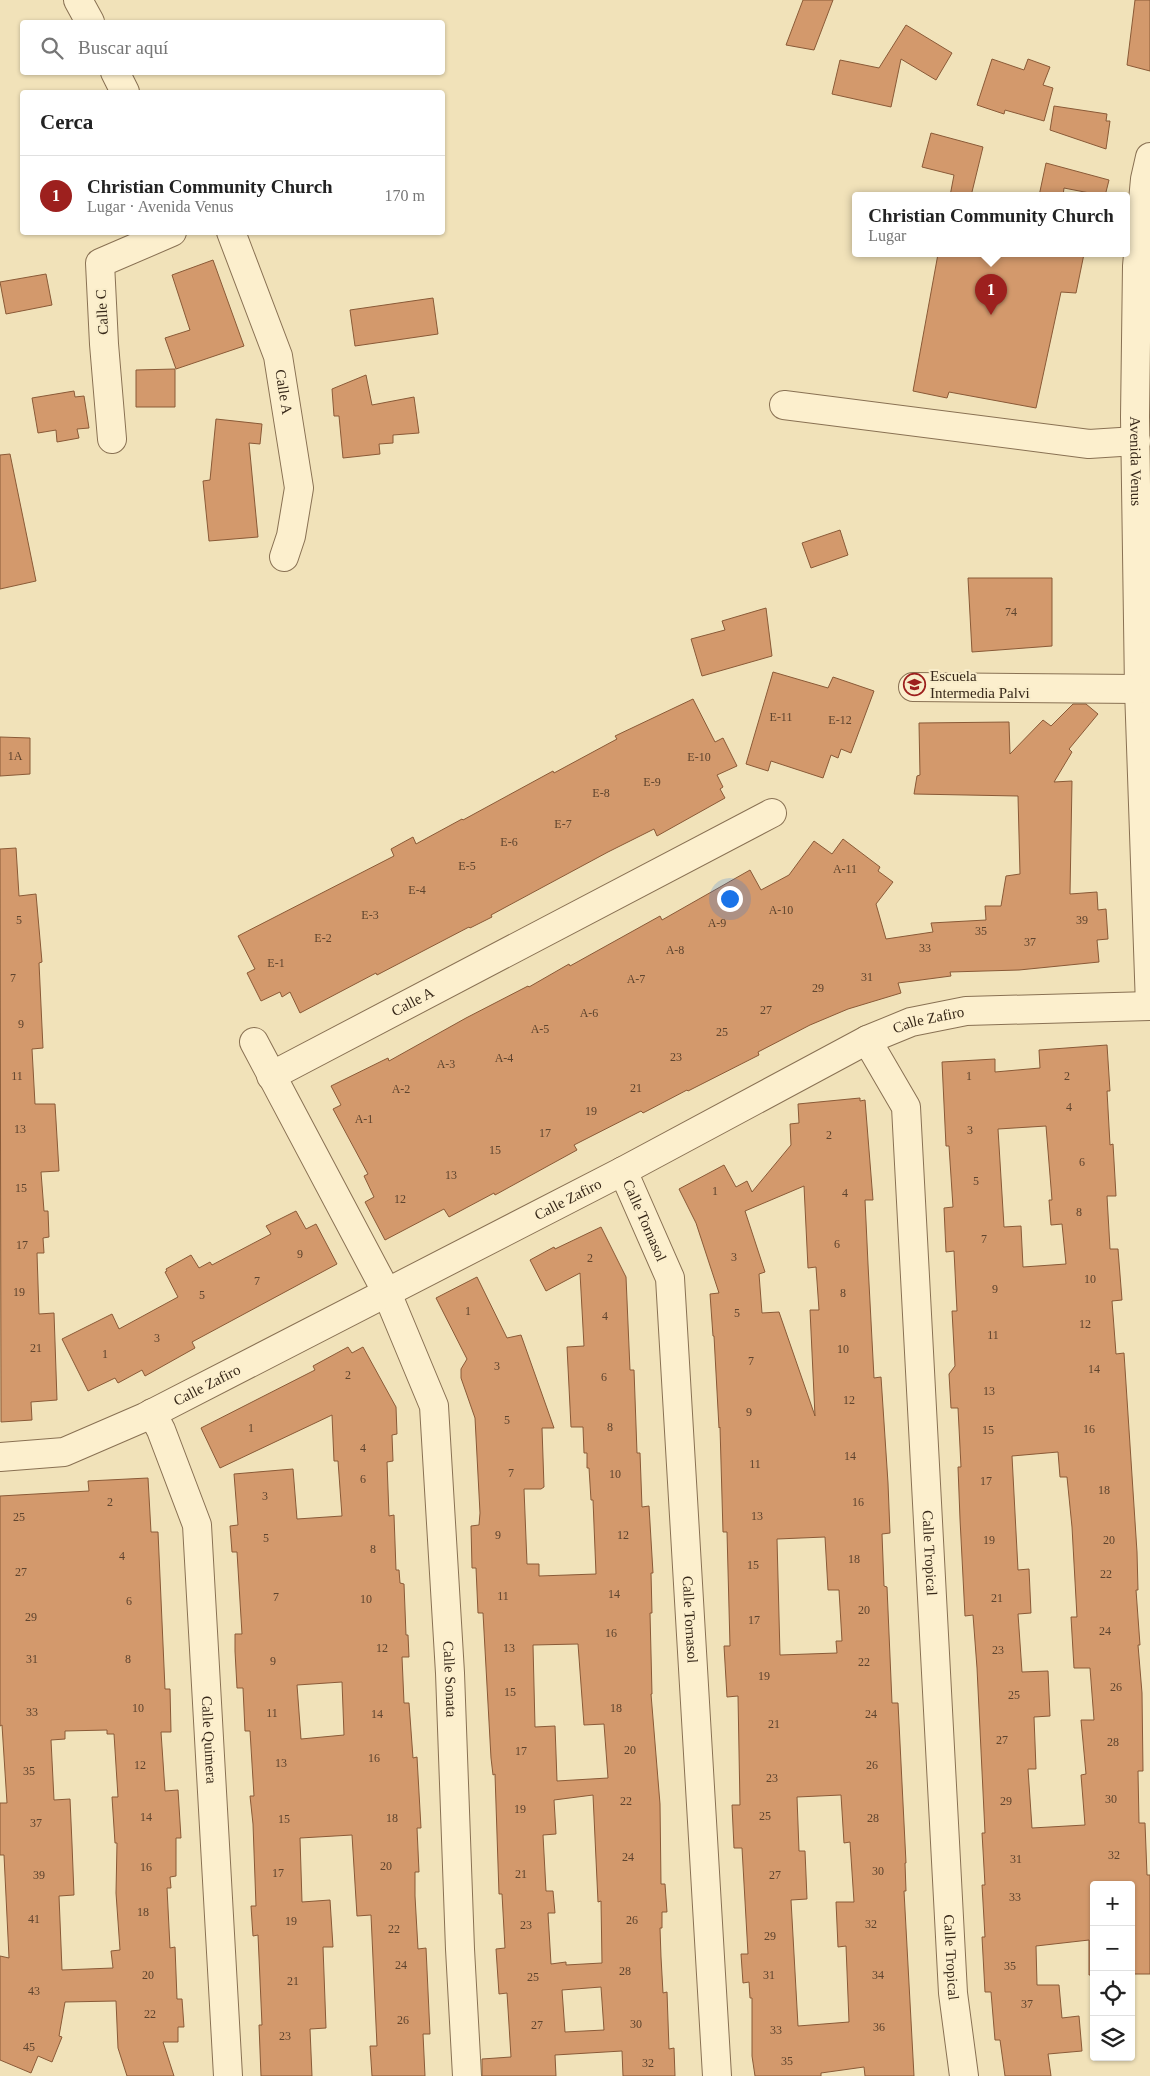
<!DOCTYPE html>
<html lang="es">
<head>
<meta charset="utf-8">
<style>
  body { margin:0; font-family:"Times New Roman",serif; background:#f2f2f2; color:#222 }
  .controls { position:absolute; right:15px; bottom:15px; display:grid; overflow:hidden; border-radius:5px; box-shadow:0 1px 4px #0004 }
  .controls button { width:45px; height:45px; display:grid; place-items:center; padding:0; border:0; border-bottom:1px solid #e0e0e0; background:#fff; color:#222; font:25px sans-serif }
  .you { position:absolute; left:729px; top:898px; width:18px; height:18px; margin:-12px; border:4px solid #fff; border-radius:50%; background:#1a73e8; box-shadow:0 0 0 8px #1a73e833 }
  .badge { display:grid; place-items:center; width:32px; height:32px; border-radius:50%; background:#9d201e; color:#fff; font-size:16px; font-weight:700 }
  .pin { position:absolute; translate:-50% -41px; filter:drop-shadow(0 1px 2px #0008) }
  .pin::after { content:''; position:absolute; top:26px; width:18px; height:15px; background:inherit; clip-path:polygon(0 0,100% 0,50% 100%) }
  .popup { position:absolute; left:852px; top:192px; width:278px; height:65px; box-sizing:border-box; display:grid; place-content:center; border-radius:5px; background:#fff; filter:drop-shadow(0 1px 4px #0005); font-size:16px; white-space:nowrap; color:#767676 }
  .popup b { font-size:19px; color:#222 }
  .popup::after { content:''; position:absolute; left:50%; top:100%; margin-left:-10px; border:10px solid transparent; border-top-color:#fff }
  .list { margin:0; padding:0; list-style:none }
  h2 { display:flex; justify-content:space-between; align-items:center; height:65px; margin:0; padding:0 20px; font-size:21px }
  h2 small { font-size:16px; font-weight:400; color:#767676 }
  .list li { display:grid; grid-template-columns:32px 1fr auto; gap:15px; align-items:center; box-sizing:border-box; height:80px; padding:0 20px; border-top:1px solid #e0e0e0 }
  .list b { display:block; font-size:19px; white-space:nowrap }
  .list p { margin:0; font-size:16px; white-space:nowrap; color:#767676 }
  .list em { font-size:16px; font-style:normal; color:#767676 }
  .icon { flex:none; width:28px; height:28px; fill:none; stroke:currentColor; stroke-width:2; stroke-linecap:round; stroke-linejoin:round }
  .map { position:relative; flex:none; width:1150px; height:2076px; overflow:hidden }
  .search { position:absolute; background:#fff; box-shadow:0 1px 4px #0004; left:20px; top:20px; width:425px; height:55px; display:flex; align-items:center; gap:12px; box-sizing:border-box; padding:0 18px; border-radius:5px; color:#767676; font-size:19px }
  .panel { position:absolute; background:#fff; box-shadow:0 1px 4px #0004; left:20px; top:90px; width:425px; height:145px; border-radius:5px }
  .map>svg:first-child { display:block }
  .building { fill:#d3996c; stroke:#8a5a37; fill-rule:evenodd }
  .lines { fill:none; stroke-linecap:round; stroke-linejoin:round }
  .minor-casing { stroke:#897153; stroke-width:30 }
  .minor { stroke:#fcefcd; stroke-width:28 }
  .labels { text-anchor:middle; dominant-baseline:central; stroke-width:4; stroke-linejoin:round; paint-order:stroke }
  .number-label { font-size:12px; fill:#5e442e }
  .street-label { font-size:15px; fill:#372819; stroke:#f8ecc9 }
  .poi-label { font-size:15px; fill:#372819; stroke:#f8ecc9; text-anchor:start }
</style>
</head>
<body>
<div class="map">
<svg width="1150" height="2076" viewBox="0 0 1150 2076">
  <rect width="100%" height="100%" fill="#f1e2b9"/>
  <g class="building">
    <path d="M803,0H833L814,50L786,45Z"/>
    <path d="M1135,0H1150V71L1127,65Z"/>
    <path d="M906,25L952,53L936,80L901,59L891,107L832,94L840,60L879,68Z"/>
    <path d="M992,59L1024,70L1028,59L1050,67L1043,85L1053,88L1044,121L1005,110L1004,114L977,105Z"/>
    <path d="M1054,106L1107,114L1106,121H1110L1106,149L1050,130Z"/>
    <path d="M931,133L983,147L971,196H950L954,175L922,167Z"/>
    <path d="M1046,163L1109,180L1105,196L1064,188L1063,196H1039Z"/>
    <path d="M938,254H1084L1076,293L1061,292L1036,408L949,392L947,398L913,391Z"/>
    <path d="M213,260L244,346L176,369L165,338L190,330L172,275Z"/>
    <path d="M46,274L52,305L6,314L0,282Z"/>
    <path d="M433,298L438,334L355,346L350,310Z"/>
    <path d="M175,369V407H136V370Z"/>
    <path d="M366,375L372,405L414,397L419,433L393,435V443L379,444L380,454L343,458L339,416H334L332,389Z"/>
    <path d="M74,391L75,397L84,396L89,428L77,429L79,438L57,442L56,430L38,433L32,398Z"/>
    <path d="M216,419L262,424L260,444L249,443L258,537L209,541L203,481L210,480Z"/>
    <path d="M10,454L36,581L0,589V455Z"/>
    <path d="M840,530L848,555L811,568L802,543Z"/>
    <path d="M968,578H1052V646L972,652Z"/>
    <path d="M766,608L772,656L702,676L691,639L725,630L722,621Z"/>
    <path d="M773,672L828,688L833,677L874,691L851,753L841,749L838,758L831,755L823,778L771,761L768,771L746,764Z"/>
    <path d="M693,699L715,742L723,738L737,766L717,775L723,787L720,789L725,798L657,836L654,829L608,852L491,915L492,917L470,928L469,927L377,975L376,973L300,1013L290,992L282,997L280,992L261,1001L247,973L255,969L238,936L394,856L391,849L413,837L416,844L462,819L463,820L553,771L554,773L617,739L615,736Z"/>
    <path d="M1073,704H1086L1098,714L1069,749L1072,752L1054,782L1072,781L1070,894L1097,892L1098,910L1106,909L1108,939L1097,940L1099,962L1019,970L950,972L951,976L898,983L901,993L848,1009L810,1025L758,1052L759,1055L688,1091L687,1090L643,1113L641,1111L574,1145L577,1150L495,1195L494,1193L449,1217L444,1209L385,1240L365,1202L374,1197L364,1176L368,1174L333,1109L341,1105L331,1086L388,1058L389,1061L466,1018L528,986L529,987L569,964L570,966L660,916L662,920L750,870L761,890L789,875L814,841L832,854L843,839L880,867L878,871L893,882L876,904L886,939L933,932L931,923L986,920L985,906H1001L1006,876L1020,874L1018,796L914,794L917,776L920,775L919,723L1009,722L1010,754L1043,720L1051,726Z"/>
    <path d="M0,737L30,738V774L0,776Z"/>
    <path d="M16,848L19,896L36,894L42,962L39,963L43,1048L32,1049L35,1104H55L59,1171L41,1172L44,1211H48L49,1237L43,1238L44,1253H37L39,1314L54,1313L57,1400L31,1402L32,1420L1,1422L0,849Z"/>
    <path d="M1107,1045L1110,1091H1107L1110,1145L1113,1144L1116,1196H1107L1110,1249H1118L1122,1300L1112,1301L1116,1354L1124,1353L1137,1552L1138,1590H1136L1140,1645H1138L1142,1693L1143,1771H1138L1139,1823H1145L1147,1875H1150V1974H1131V1885H1094V1975H1089V1940L1036,1946L1037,1985H1059L1062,2018L1079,2016L1082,2051L1048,2054L1051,2076H1005L1000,2040H995L991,1992H985L982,1937H985L982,1885H985L982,1833H985L977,1668L973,1615L965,1616L960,1519L958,1467H961L958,1408H951L949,1374L955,1366L952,1311H957L954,1251L946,1252L944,1208L953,1207L949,1146H946L942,1062L995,1059V1072L1040,1068L1039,1050ZM1046,1126L1052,1200H1049L1051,1225L1062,1224L1066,1264L1023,1267L1021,1226L1004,1227L998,1129ZM1058,1452L1060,1477H1067L1072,1527L1077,1617H1071L1074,1668H1090L1094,1720H1081L1086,1774L1081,1775L1085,1825L1032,1828L1028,1769H1036L1034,1717L1050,1716L1048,1671L1022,1672L1018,1614L1031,1613L1029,1569L1018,1570L1012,1456Z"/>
    <path d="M860,1098V1101L865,1100L873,1200H865L868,1264L874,1378L881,1377L888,1483L890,1533L882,1534L884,1586L887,1587L892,1703H898L906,1863H905L906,1891H904L914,2076H865L864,2067L821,2073V2076H755L752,2056V1998H750L749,1982L743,1983L741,1954H748L742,1848H734L732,1805H740L738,1696L727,1697L724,1646H730L727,1532H723L720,1427L719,1428L714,1336H713L710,1294L719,1293L696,1223L679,1189L724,1165L736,1187L747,1181L752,1192L791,1145L790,1124L799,1123L798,1104ZM804,1186L808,1268L816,1267L819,1310H810L815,1416L779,1312L762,1313L759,1274L765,1272L745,1211ZM825,1537L828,1590H839L842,1641H836L837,1653L780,1655L777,1539ZM841,1795L844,1843L850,1842L854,1902H836L838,1947L846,1946L849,2022L798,2026L791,1900L807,1899L805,1851H799L797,1797Z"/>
    <path d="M296,1211L306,1229L316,1224L337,1264L192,1342L195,1348L145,1376L142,1370L118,1383L115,1378L88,1391L62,1339L112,1314L119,1329L178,1297L165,1272L167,1271L166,1269L191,1255L199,1268L210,1262L212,1265L271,1234L266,1226Z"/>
    <path d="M601,1227L626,1277L630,1370H634L637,1453H640L642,1507L649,1506L653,1573H651L652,1613H650L652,1694H651L660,1804L661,1884H665L667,1912H662V1928H660L661,1957L663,1993L667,1992L669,2049L674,2048L675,2076H623L622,2051L555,2055L556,2076H482V2059L511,2057L507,1993L499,1994L496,1949L505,1948L502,1894H499L495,1774L493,1775L491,1758L483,1613H478L476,1568H472L471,1526L479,1525L480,1513L475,1418L461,1378V1369L467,1359L436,1298L477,1277L507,1338L521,1335L554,1428H542L544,1487L541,1489H524L527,1564H539V1576L596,1574L593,1500H591L589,1468H587V1453H584L583,1427H571L567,1347L584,1346L580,1273L546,1291L530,1260L554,1247L555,1249ZM578,1644L584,1725L604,1724L608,1778L557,1781L555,1726L535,1727L533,1645ZM593,1795L598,1902L601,1901L602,1963L566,1965V1962L551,1964L548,1913H555L553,1891H546L543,1835L556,1834L554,1800ZM601,1987L604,2030L565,2032L562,1990Z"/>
    <path d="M348,1347L352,1353L363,1347L396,1407L397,1434L392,1435L393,1461L387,1462L389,1516L394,1515L396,1570H399L400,1583L404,1584L406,1635H408L409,1657H402L404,1703H409L413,1758L417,1757L421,1828H417L419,1872H415V1896L418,1949L426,1948L430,2034H423L425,2076H372L370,2046H377L371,1915L357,1916L352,1835L300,1838L302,1902L330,1900L333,1947H323L326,2028L310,2029L312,2076H261L259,2025H262L258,1935L253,1936L251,1906H256L253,1824L250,1796H254L250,1731H245L243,1688H237L235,1651V1634H242L237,1552H232L230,1526L238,1525L234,1474L293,1469L297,1519L342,1516L338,1461H334L332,1415L220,1468L201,1428L315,1370L313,1366ZM342,1682L344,1735L301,1739L297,1685Z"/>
    <path d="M148,1478L151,1532H158L165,1689H170L171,1732H161L165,1791L178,1790L181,1838H176V1876L170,1877L171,1888H167L170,1948L175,1947L177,1999H182L184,2027H178V2042H163L174,2076H127L118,2048L116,2001L65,2002L59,2036L62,2037L52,2062L38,2056L31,2073L0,2060V1956L9,1958L4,1855H0V1803H7L2,1725L0,1726V1496L89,1491L88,1481ZM107,1730V1734H114L118,1797H112L115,1843H117L116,1893L120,1950L111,1951L113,1968L62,1970L59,1896L74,1895L72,1844L70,1799L54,1800L51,1740L65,1739V1731Z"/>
  </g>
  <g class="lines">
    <defs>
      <g id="minor">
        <path d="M78,0L90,22"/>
        <path d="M115,72L125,92"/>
        <path id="s1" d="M1150,157L1145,179L1137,266L1135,417L1139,689L1150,1006"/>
        <path id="s2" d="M231,232L278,356L299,488L291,536L284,557"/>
        <path d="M784,405L1089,444L1136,441"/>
        <path d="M112,439L104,344L100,263L172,232"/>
        <path d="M913,687L1139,689"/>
        <path id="s3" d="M867,1040L906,1107L953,1993L964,2076"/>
        <path id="s4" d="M254,1042L387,1293L434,1406L450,1673L460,1949L467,2076"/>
        <path id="s5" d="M271,1076L772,813"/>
        <path id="s6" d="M623,1171L670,1278L717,2076"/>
        <path id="s7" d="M152,1413L161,1430L197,1525L228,2076"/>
        <path id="s8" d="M0,1457L64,1452L145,1417L623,1171L867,1040L911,1022L966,1011L1150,1006"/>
      </g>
    </defs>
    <use href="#minor" class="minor-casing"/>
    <use href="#minor" class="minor"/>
  </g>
  <defs>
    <symbol id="school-ring" viewBox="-11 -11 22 22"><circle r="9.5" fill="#f8ecc9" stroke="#9d201e" stroke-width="1.5"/><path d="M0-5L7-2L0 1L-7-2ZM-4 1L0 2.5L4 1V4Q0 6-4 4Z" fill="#9d201e"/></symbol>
  </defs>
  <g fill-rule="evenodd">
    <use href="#school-ring" x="902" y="672" width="25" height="25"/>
  </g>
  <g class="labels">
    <g class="number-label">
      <text x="1011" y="612">74</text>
      <text x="781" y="717">E-11</text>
      <text x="840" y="720">E-12</text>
      <text x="15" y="756">1A</text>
      <text x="699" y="757">E-10</text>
      <text x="652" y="782">E-9</text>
      <text x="601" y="793">E-8</text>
      <text x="563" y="824">E-7</text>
      <text x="509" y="842">E-6</text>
      <text x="467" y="866">E-5</text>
      <text x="845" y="869">A-11</text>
      <text x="417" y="890">E-4</text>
      <text x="781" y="910">A-10</text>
      <text x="370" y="915">E-3</text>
      <text x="19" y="920">5</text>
      <text x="1082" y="920">39</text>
      <text x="717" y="923">A-9</text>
      <text x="981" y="931">35</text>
      <text x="323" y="938">E-2</text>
      <text x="1030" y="942">37</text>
      <text x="925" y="948">33</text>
      <text x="675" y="950">A-8</text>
      <text x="276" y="963">E-1</text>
      <text x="867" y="977">31</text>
      <text x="13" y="978">7</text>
      <text x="636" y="979">A-7</text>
      <text x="818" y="988">29</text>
      <text x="766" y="1010">27</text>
      <text x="589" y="1013">A-6</text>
      <text x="21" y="1024">9</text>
      <text x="540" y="1029">A-5</text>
      <text x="722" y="1032">25</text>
      <text x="676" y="1057">23</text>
      <text x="504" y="1058">A-4</text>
      <text x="446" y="1064">A-3</text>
      <text x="17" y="1076">11</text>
      <text x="969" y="1076">1</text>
      <text x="1067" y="1076">2</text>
      <text x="636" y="1088">21</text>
      <text x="401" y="1089">A-2</text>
      <text x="1069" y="1107">4</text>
      <text x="591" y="1111">19</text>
      <text x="364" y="1119">A-1</text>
      <text x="20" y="1129">13</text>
      <text x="970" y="1130">3</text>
      <text x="545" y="1133">17</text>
      <text x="829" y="1135">2</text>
      <text x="495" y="1150">15</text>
      <text x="1082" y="1162">6</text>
      <text x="451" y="1175">13</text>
      <text x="976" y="1181">5</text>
      <text x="21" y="1188">15</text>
      <text x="715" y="1191">1</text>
      <text x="845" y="1193">4</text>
      <text x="400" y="1199">12</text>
      <text x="1079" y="1212">8</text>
      <text x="984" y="1239">7</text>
      <text x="837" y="1244">6</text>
      <text x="22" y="1245">17</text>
      <text x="300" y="1254">9</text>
      <text x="734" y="1257">3</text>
      <text x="590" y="1258">2</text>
      <text x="1090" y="1279">10</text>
      <text x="257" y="1281">7</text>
      <text x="995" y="1289">9</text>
      <text x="19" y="1292">19</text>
      <text x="843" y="1293">8</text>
      <text x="202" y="1295">5</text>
      <text x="468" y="1311">1</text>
      <text x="737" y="1313">5</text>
      <text x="605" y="1316">4</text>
      <text x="1085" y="1324">12</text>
      <text x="993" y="1335">11</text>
      <text x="157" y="1338">3</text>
      <text x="36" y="1348">21</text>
      <text x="843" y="1349">10</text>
      <text x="105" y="1354">1</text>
      <text x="751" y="1361">7</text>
      <text x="497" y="1366">3</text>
      <text x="1094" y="1369">14</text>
      <text x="348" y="1375">2</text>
      <text x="604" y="1377">6</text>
      <text x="989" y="1391">13</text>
      <text x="849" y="1400">12</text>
      <text x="749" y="1412">9</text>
      <text x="507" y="1420">5</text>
      <text x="610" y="1427">8</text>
      <text x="251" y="1428">1</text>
      <text x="1089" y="1429">16</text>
      <text x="988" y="1430">15</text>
      <text x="363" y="1448">4</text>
      <text x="850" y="1456">14</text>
      <text x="755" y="1464">11</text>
      <text x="511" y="1473">7</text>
      <text x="615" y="1474">10</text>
      <text x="363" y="1479">6</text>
      <text x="986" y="1481">17</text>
      <text x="1104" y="1490">18</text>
      <text x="265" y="1496">3</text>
      <text x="110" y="1502">2</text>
      <text x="858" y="1502">16</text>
      <text x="757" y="1516">13</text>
      <text x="19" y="1517">25</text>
      <text x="498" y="1535">9</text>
      <text x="623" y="1535">12</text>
      <text x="266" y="1538">5</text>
      <text x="989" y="1540">19</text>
      <text x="1109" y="1540">20</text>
      <text x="373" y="1549">8</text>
      <text x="122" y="1556">4</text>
      <text x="854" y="1559">18</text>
      <text x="753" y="1565">15</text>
      <text x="21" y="1572">27</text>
      <text x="1106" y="1574">22</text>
      <text x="614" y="1594">14</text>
      <text x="503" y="1596">11</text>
      <text x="276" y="1597">7</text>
      <text x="997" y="1598">21</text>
      <text x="366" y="1599">10</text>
      <text x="129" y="1601">6</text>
      <text x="864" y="1610">20</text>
      <text x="31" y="1617">29</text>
      <text x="754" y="1620">17</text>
      <text x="1105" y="1631">24</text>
      <text x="611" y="1633">16</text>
      <text x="382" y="1648">12</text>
      <text x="509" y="1648">13</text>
      <text x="998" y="1650">23</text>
      <text x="32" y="1659">31</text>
      <text x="128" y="1659">8</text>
      <text x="273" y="1661">9</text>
      <text x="864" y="1662">22</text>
      <text x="764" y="1676">19</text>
      <text x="1116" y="1687">26</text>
      <text x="510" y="1692">15</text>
      <text x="1014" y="1695">25</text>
      <text x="138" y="1708">10</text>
      <text x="616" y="1708">18</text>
      <text x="32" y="1712">33</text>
      <text x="272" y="1713">11</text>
      <text x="377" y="1714">14</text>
      <text x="871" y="1714">24</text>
      <text x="774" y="1724">21</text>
      <text x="1002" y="1740">27</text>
      <text x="1113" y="1742">28</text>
      <text x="630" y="1750">20</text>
      <text x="521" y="1751">17</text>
      <text x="374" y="1758">16</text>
      <text x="281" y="1763">13</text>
      <text x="140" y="1765">12</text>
      <text x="872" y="1765">26</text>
      <text x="29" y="1771">35</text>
      <text x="772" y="1778">23</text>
      <text x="1111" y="1799">30</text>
      <text x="626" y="1801">22</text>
      <text x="1006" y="1801">29</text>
      <text x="520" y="1809">19</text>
      <text x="765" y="1816">25</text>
      <text x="146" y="1817">14</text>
      <text x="392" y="1818">18</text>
      <text x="873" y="1818">28</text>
      <text x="284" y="1819">15</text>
      <text x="36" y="1823">37</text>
      <text x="1114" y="1855">32</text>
      <text x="628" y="1857">24</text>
      <text x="1016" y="1859">31</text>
      <text x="386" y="1866">20</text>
      <text x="146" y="1867">16</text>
      <text x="878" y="1871">30</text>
      <text x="278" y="1873">17</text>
      <text x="521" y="1874">21</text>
      <text x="39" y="1875">39</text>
      <text x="775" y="1875">27</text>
      <text x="1015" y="1897">33</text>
      <text x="143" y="1912">18</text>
      <text x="34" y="1919">41</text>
      <text x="632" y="1920">26</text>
      <text x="291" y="1921">19</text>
      <text x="871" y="1924">32</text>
      <text x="526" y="1925">23</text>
      <text x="394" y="1929">22</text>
      <text x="770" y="1936">29</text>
      <text x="401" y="1965">24</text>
      <text x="1010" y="1966">35</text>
      <text x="625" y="1971">28</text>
      <text x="148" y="1975">20</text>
      <text x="769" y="1975">31</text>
      <text x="878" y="1975">34</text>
      <text x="533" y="1977">25</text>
      <text x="293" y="1981">21</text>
      <text x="34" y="1991">43</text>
      <text x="1027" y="2004">37</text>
      <text x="150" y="2014">22</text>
      <text x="403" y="2020">26</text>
      <text x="636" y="2024">30</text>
      <text x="537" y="2025">27</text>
      <text x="879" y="2027">36</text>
      <text x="776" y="2030">33</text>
      <text x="285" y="2036">23</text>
      <text x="29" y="2047">45</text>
      <text x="787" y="2061">35</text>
      <text x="648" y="2063">32</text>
    </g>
    <g class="street-label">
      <text transform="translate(102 312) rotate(-93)">Calle C</text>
      <text stroke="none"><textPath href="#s2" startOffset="169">Calle A</textPath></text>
      <text stroke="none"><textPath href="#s1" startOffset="305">Avenida Venus</textPath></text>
      <text stroke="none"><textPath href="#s5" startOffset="160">Calle A</textPath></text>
      <text stroke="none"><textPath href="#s8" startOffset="1032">Calle Zafiro</textPath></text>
      <text stroke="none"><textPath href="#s8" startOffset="628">Calle Zafiro</textPath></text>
      <text stroke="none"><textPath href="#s6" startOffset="54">Calle Tornasol</textPath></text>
      <text stroke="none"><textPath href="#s8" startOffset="222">Calle Zafiro</textPath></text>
      <text stroke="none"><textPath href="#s3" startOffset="524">Calle Tropical</textPath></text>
      <text stroke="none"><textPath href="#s6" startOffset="459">Calle Tornasol</textPath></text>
      <text stroke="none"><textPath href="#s4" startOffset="680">Calle Sonata</textPath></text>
      <text stroke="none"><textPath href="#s7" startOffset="336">Calle Quimera</textPath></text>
      <text stroke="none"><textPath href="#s3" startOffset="929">Calle Tropical</textPath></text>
    </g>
    <g class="poi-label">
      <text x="930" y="676">Escuela<tspan x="930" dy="17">Intermedia Palvi</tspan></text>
    </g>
  </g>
</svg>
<div class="controls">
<button>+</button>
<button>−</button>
<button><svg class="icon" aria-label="locate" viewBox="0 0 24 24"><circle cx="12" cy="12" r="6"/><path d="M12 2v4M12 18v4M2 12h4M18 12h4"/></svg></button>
<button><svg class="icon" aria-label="layers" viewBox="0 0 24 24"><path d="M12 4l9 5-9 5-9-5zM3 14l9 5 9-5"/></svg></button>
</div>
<div class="you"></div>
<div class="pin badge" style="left:991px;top:315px">1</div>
<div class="popup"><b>Christian Community Church</b>Lugar</div>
<div class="search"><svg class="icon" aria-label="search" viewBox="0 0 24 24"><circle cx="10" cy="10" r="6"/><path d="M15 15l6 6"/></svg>Buscar aquí</div>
<section class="panel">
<h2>Cerca<small></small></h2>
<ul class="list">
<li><span class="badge">1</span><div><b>Christian Community Church</b><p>Lugar · Avenida Venus</p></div><em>170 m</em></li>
</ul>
</section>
</div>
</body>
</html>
